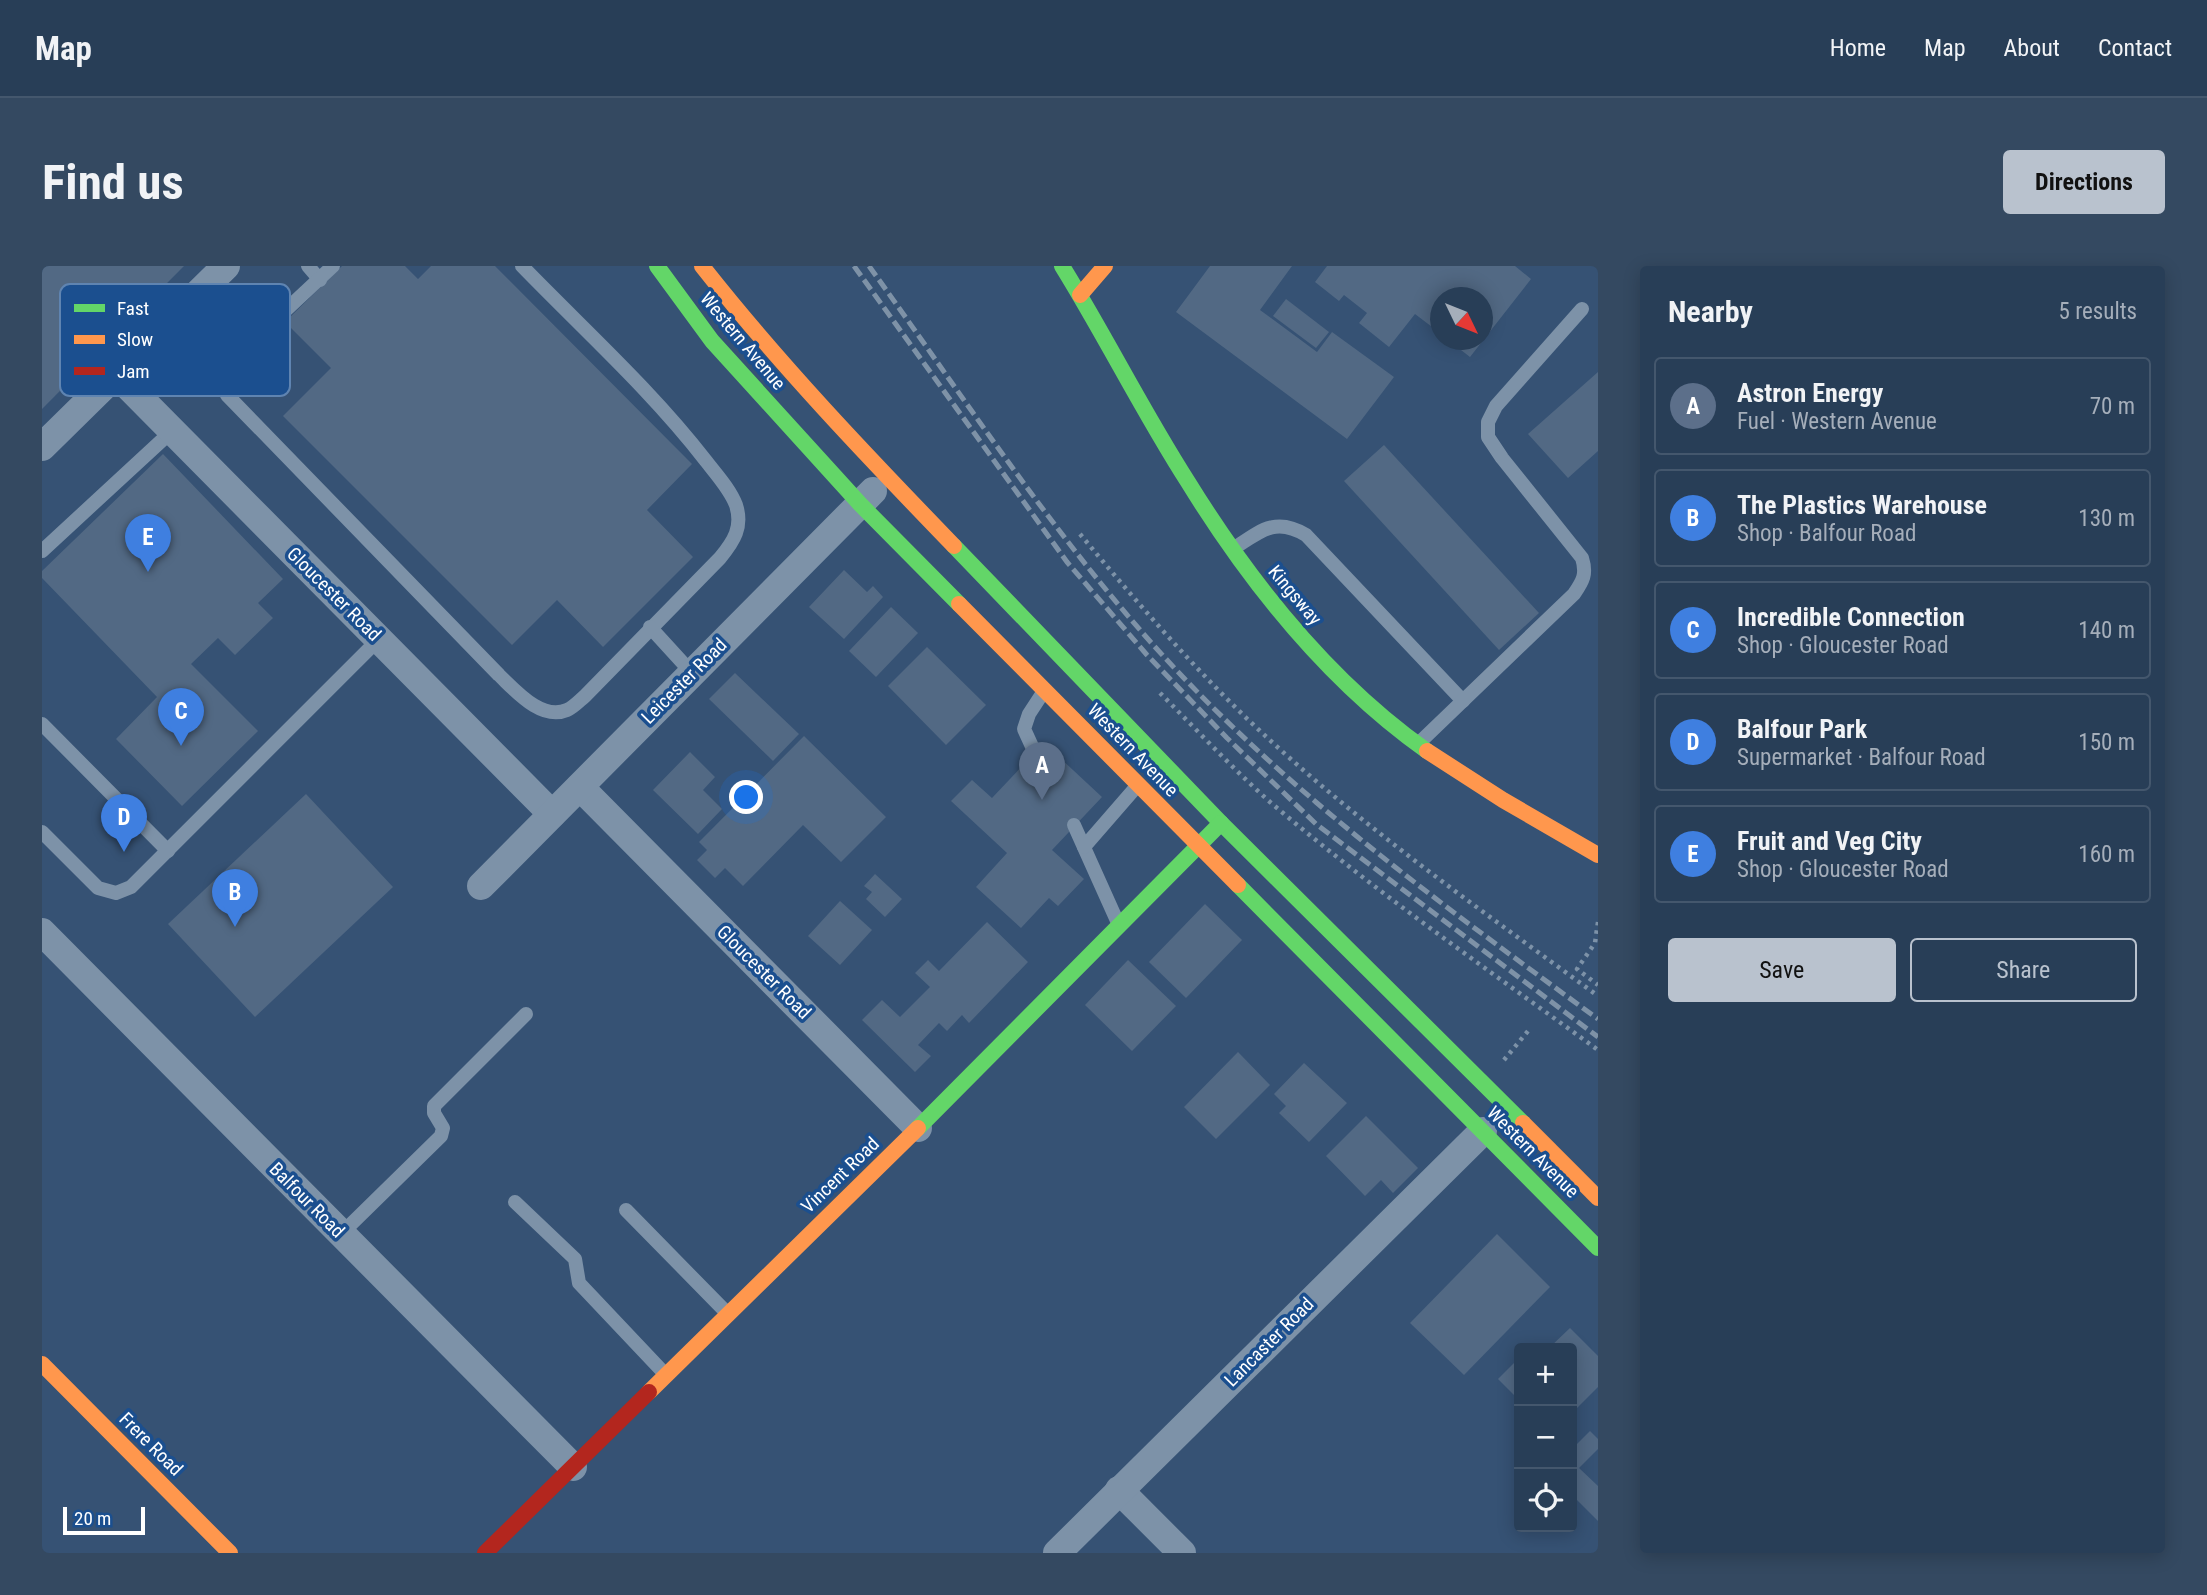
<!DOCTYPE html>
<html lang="en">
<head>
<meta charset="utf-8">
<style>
  body { margin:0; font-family:"Roboto Condensed",sans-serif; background:#344961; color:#f1f3f6 }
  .controls { position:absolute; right:21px; bottom:21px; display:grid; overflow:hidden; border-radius:7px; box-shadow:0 4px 18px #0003 }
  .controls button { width:63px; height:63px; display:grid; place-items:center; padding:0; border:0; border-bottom:2px solid #44576d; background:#283e57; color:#f1f3f6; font:35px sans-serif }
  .compass { position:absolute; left:1388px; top:21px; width:63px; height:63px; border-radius:50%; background:#283e57; box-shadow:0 4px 18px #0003; rotate:133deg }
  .scale { position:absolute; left:21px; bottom:18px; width:82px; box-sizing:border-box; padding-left:7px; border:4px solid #fff; border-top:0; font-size:19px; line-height:24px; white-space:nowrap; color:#fff; -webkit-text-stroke:5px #1b4f8f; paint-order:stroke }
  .you { position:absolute; left:705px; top:532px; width:24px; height:24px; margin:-18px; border:5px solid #fff; border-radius:50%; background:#1a73e8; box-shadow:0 0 0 10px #1a73e833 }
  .badge { display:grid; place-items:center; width:46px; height:46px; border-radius:50%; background:#b9c2ce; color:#fff; font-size:23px; font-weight:700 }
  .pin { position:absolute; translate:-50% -58px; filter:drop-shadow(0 2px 4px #0008) }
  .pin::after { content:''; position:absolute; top:37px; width:24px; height:21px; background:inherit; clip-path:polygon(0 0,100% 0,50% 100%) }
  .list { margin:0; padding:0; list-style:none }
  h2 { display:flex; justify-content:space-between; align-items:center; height:91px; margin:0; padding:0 28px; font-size:30px }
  h2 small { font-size:23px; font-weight:400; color:#a5aeba }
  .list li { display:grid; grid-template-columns:46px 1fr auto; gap:21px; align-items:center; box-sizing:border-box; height:98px; margin:0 14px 14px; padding:0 14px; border:2px solid #44576d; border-radius:7px }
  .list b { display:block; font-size:26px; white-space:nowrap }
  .list p { margin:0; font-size:23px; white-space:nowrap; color:#a5aeba }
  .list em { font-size:23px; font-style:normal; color:#a5aeba }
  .actions { display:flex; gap:14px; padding:21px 28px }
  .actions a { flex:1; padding:16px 0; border:2px solid #b9c2ce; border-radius:7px; text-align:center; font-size:24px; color:#b9c2ce }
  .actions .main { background:#b9c2ce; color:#111 }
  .icon { flex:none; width:38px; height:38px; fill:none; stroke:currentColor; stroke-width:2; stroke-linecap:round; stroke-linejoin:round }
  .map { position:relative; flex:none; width:1556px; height:1287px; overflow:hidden; border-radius:7px }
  header { display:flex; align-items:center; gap:42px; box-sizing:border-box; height:98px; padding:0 35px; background:#283e57; border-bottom:2px solid #44576d }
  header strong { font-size:33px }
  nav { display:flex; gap:38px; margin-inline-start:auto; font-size:24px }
  .intro { display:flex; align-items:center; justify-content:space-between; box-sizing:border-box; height:168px; padding:0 42px }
  h1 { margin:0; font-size:49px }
  .button { padding:18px 32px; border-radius:7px; background:#b9c2ce; color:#111; font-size:24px; font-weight:700 }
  main { display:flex; gap:42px; padding:0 42px }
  aside { flex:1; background:#283e57; border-radius:7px; box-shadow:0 4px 18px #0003 }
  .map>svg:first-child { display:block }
  .building { fill:#526984 }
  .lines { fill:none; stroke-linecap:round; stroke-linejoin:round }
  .path { stroke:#7d92a8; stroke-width:4.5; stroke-dasharray:3.5 5; stroke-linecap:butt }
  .lane { stroke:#7d92a8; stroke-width:14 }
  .street { stroke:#7d92a8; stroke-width:28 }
  .fast { stroke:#63d668; stroke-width:16 }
  .slow { stroke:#ff974d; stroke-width:16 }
  .jam { stroke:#b3261e; stroke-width:16 }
  .rail { stroke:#7e92a7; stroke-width:5; stroke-dasharray:12 5; stroke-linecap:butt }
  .labels { text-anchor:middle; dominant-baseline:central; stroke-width:7; stroke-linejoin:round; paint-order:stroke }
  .street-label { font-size:19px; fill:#fff; stroke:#1b4f8f }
  .key { fill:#1b4f8f; stroke:#5f84b1; stroke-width:2 }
  .key-label { font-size:19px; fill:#fff }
</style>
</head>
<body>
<header>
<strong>Map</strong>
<nav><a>Home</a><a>Map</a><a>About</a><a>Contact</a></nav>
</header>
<div class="intro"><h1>Find us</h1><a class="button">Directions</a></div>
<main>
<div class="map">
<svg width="1556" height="1287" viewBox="0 0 1556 1287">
  <rect width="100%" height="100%" fill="#365274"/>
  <g class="building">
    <path d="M0,0H142L0,143Z"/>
    <path d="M300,0H363L376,13L389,0H453L650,198L605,244L651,291L561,381L515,334L470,379L241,150L289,102L243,56Z"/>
    <path d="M1168,0H1250L1218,44L1275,86L1290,66L1352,111L1305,173L1134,46Z"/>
    <path d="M1285,0H1473L1489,13L1428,91L1406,74H1440V32H1398V67L1373,48L1347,81L1317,57L1325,47L1302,29L1297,35L1273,16Z"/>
    <path d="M1244,33L1287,66L1274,82L1231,50Z"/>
    <path d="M1556,106V185L1526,212L1486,168Z"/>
    <path d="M1342,179L1497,347L1457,384L1302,215Z"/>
    <path d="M121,188L241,313L216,337L231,352L193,389L176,372L149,398L216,465L140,540L74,473L115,431L0,312V305Z"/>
    <path d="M802,304L825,326L831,320L841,331L802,373L767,341Z"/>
    <path d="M849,341L876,367L834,411L807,385Z"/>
    <path d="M885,381L944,439L904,479L846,420Z"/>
    <path d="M693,407L757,468L731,495L667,433Z"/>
    <path d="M762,470L844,551L799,596L761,559L701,620L683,602L673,612L655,594L665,584L657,576Z"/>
    <path d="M1002,477L1060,531L1010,584L1042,613L1016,640L1007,632L979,662L934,621L965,587L909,535L930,514L950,532Z"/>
    <path d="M648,486L673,511L661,524L680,543L656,568L611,524Z"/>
    <path d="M264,528L351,621L213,751L126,658Z"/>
    <path d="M833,608L860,633L843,651L824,633L830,626L822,620Z"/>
    <path d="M798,635L830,664L798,699L766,670Z"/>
    <path d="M1163,638L1200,674L1144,732L1107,696Z"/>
    <path d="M945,656L986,696L927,757L920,749L905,765L897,757L876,779L889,790L873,806L820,754L840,734L858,751L888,721L873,707L886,694L897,705Z"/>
    <path d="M1086,694L1134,740L1090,785L1043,739Z"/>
    <path d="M1196,786L1228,819L1174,873L1142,841Z"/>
    <path d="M1262,797L1305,837L1267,876L1237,847L1244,840L1232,828Z"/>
    <path d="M1324,850L1376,902L1351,927L1339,914L1323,930L1284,890Z"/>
    <path d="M1455,968L1508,1021L1422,1109L1368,1057Z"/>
    <path d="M1528,1062L1556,1090V1121L1530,1147V1082H1507Z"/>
    <path d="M1477,1092V1134L1456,1113Z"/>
    <path d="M1548,1165L1556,1173V1183L1537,1202L1556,1220V1255L1530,1229V1183Z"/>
  </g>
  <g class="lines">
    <g class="path">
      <path d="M1038,268C1087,327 1136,384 1190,438C1301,548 1431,638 1556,730"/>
      <path d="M1118,427C1154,463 1190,502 1228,536C1332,625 1445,703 1556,784"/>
      <path d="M1556,656L1553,677L1535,703L1556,719"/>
      <path d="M1462,794L1486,765"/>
    </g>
    <g class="lane">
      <path d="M266,0L278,14"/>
      <path d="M291,0L184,100C179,111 179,118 185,129L457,409C473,424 499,455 525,444C532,441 537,435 543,430L678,292C692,275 701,261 694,239C688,223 674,208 664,195C609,124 542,64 480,0"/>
      <path d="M1191,283C1217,266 1233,250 1264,269L1421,435"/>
      <path d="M0,285L130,165"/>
      <path d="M608,361L650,407"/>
      <path d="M0,458L126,585"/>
      <path d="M1377,477L1532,328C1541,315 1545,308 1540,292L1460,192L1446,171V156L1454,140L1540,43"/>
      <path d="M993,487L982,463L987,448L1002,425"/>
      <path d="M1032,559L1076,657"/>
      <path d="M0,566L56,622L74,627L89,621L337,373"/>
      <path d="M1042,581L1095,520"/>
      <path d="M473,936L533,993L537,1017L623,1108"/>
      <path d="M584,944L685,1047"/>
      <path d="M299,968L399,870L401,862L392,847V840L484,748"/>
    </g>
    <g class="street">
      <path d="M74,108L510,548"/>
      <path d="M0,181L184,0"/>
      <path d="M538,521L876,862"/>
      <path d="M439,620L831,225"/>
      <path d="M0,666L531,1201"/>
      <path d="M1077,1224L1140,1287"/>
      <path d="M1015,1287L1441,865"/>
    </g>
    <g class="fast">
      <path d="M615,0L670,75L818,238L917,338"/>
      <path d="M1020,0C1064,71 1101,146 1146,216C1209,318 1286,415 1385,485"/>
      <path d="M912,280L1179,557L1481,857"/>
      <path d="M1196,619L1556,982"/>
      <path d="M876,862L1179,557"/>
    </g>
    <g class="slow">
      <path d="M660,0C738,99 825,190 912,280"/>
      <path d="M1038,29L1063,0"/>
      <path d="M917,338L1196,619"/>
      <path d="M1385,485L1461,534L1556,589"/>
      <path d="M1481,857L1556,932"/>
      <path d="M0,1098L188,1287"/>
      <path d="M607,1126L876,862"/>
    </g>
    <path class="jam" d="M443,1287L607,1126"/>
    <g class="rail">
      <path d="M812,0L1025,296L1105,389L1185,472L1274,558L1556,771"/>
      <path d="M827,0C920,129 1008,264 1114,382C1244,526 1400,639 1556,753"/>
    </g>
  </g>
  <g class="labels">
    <g class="street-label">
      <text transform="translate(701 75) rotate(50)">Western Avenue</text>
      <text transform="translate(292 328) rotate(45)">Gloucester Road</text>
      <text transform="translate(1253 329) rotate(50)">Kingsway</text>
      <text transform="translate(642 415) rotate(-45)">Leicester Road</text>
      <text transform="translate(1091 484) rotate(46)">Western Avenue</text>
      <text transform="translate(722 706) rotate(45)">Gloucester Road</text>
      <text transform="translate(1491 886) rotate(45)">Western Avenue</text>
      <text transform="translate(798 909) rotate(-44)">Vincent Road</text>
      <text transform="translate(265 934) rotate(45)">Balfour Road</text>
      <text transform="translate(1227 1076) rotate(-45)">Lancaster Road</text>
      <text transform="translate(109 1178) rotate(45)">Frere Road</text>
    </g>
  </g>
  <rect x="18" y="18" width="230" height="112" rx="10" class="key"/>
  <rect x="32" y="38" width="31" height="8" fill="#63d668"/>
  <rect x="32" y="69" width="31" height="9" fill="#ff974d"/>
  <rect x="32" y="101" width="31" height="8" fill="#b3261e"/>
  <g class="key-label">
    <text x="75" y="49">Fast</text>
    <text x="75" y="80">Slow</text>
    <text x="75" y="112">Jam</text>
  </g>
</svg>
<div class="controls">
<button>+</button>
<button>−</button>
<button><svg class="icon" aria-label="locate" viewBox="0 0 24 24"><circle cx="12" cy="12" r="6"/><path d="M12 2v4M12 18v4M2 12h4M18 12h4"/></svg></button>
</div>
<svg class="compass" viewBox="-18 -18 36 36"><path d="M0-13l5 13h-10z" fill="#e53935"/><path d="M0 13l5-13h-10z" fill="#a5aeba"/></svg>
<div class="scale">20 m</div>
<div class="you"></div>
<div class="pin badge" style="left:1000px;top:534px;background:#5c6f8a">A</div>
<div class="pin badge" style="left:193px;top:661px;background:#3f7fe0">B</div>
<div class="pin badge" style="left:139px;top:480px;background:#3f7fe0">C</div>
<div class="pin badge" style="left:82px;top:586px;background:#3f7fe0">D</div>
<div class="pin badge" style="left:106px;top:306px;background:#3f7fe0">E</div>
</div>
<aside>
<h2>Nearby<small>5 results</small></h2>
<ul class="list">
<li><span class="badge" style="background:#5c6f8a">A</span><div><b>Astron Energy</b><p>Fuel · Western Avenue</p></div><em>70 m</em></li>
<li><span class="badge" style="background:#3f7fe0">B</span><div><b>The Plastics Warehouse</b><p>Shop · Balfour Road</p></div><em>130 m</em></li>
<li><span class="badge" style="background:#3f7fe0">C</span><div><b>Incredible Connection</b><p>Shop · Gloucester Road</p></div><em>140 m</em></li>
<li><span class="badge" style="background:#3f7fe0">D</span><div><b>Balfour Park</b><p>Supermarket · Balfour Road</p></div><em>150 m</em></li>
<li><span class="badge" style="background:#3f7fe0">E</span><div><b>Fruit and Veg City</b><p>Shop · Gloucester Road</p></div><em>160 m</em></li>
</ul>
<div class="actions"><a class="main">Save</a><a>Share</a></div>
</aside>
</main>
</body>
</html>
